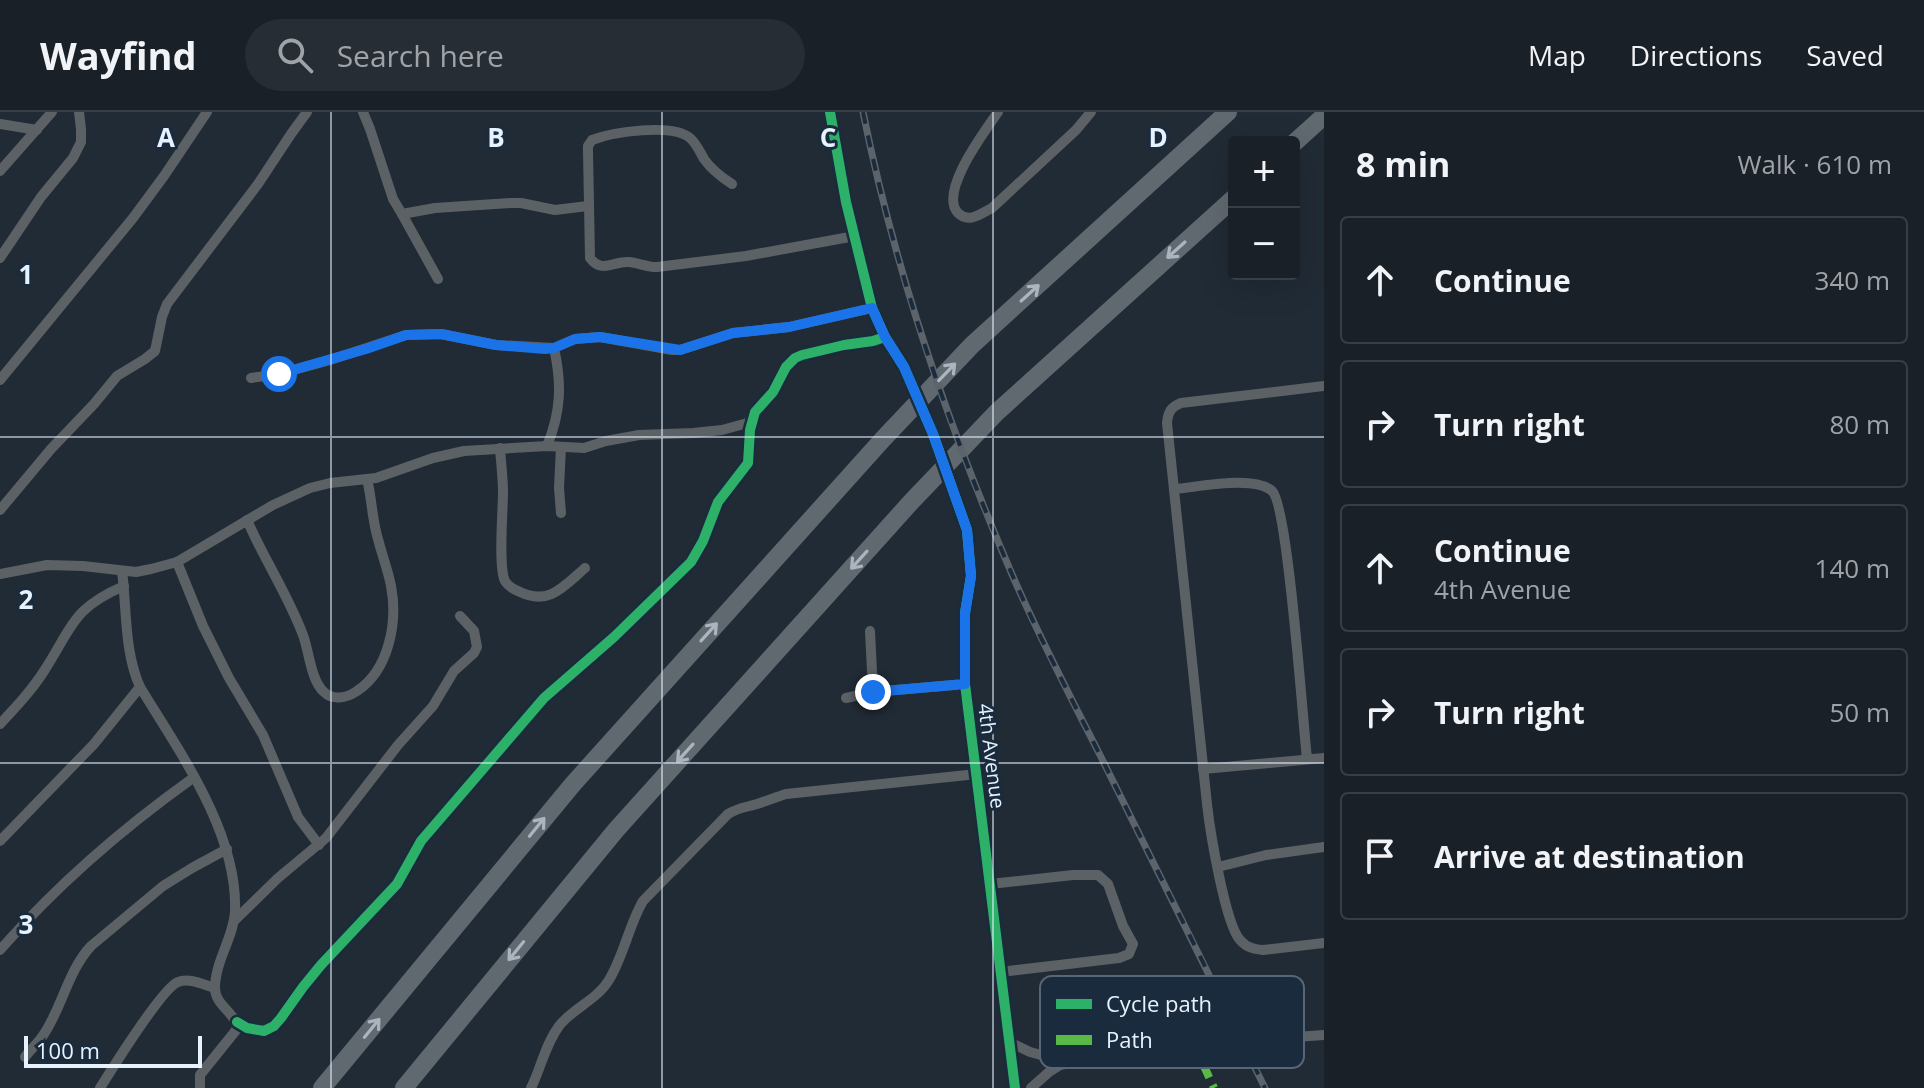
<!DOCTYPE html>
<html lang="en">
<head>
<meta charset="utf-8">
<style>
  body { margin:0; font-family:"Open Sans",sans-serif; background:#262d34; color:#f1f3f6 }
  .controls { position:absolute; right:24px; top:24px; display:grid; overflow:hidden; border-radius:8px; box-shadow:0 8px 32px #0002 }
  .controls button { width:72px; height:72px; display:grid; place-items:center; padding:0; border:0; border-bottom:2px solid #373e45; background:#192028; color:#f1f3f6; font:40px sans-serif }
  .scale { position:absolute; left:24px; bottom:20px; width:178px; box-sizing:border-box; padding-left:8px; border:4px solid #e7f2ff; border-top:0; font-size:22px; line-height:28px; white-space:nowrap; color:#e7f2ff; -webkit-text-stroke:6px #192b3d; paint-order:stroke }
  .stop { position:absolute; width:24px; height:24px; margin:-18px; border:6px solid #1a73e8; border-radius:50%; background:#fff }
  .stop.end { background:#1a73e8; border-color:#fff; box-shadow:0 2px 8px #0008 }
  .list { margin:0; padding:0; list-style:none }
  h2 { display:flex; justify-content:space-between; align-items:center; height:104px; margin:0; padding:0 32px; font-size:34px }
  h2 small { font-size:26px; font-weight:400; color:#9fa3a8 }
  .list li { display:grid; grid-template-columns:52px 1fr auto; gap:24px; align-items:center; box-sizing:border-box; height:128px; margin:0 16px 16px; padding:0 16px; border:2px solid #373e45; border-radius:8px }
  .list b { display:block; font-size:30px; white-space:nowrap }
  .list p { margin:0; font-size:26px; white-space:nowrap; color:#9fa3a8 }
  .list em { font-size:26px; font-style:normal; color:#9fa3a8 }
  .icon { flex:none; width:44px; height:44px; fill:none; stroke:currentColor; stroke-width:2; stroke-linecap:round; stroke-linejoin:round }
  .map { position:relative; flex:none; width:1324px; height:976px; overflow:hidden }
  header { display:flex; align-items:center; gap:48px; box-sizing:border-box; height:112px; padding:0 40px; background:#192028; border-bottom:2px solid #373e45 }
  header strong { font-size:38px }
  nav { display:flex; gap:44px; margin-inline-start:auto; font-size:28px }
  .search { width:560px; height:72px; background:#262d34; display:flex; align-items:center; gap:20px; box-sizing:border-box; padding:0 28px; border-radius:44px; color:#9fa3a8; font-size:30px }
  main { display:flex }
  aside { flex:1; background:#192028 }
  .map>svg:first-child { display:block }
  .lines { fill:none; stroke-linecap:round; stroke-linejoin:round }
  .street { stroke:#5c6165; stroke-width:10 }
  .highway { stroke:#616970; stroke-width:18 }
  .rail-casing { stroke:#5c636a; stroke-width:7 }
  .rail { stroke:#192b3d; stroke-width:4; stroke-dasharray:12; stroke-linecap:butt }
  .quiet { stroke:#58b947; stroke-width:8; stroke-dasharray:16 8; stroke-linecap:butt }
  .cycleway-casing { stroke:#192b3d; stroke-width:15 }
  .cycleway { stroke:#2db169; stroke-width:10 }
  .oneway { stroke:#abb4bf }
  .route { stroke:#1a73e8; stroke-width:10 }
  .grid { fill:none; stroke:#e7f2ff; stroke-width:2; stroke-opacity:0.55 }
  .labels { text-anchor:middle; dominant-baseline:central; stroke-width:6; stroke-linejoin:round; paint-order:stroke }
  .street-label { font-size:20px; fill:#e7f2ff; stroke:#192b3d }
  .key { fill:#192b3d; stroke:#576777; stroke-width:2 }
  .key-label { font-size:22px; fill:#e7f2ff }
  .grid-label { font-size:26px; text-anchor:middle; font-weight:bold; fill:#e7f2ff; stroke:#192b3d; stroke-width:6; stroke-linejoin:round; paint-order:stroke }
</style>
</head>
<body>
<header>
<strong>Wayfind</strong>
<div class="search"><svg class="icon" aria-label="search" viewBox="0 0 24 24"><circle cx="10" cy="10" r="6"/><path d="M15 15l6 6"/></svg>Search here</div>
<nav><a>Map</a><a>Directions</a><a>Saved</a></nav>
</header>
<main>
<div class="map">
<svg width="1324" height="976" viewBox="0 0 1324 976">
  <rect width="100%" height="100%" fill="#212b35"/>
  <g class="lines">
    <g class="street">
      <path d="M363,0L370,17L393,87L402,102L435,96L510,91H521L555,98L588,94"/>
      <path d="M830,0L846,90L872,196L885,225L904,255L933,322L967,418L971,464L965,501V572L1015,976"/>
      <path d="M998,0C986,18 938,80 958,101C969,112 982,101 992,96L1076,18L1091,0"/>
      <path d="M0,12L37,18"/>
      <path d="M0,59L52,0"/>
      <path d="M732,72C721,65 711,57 704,47C700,40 696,31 690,26C672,11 613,20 592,28L588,34V39L590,146C602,162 613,149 629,150C638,151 647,155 657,155L746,144L855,124"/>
      <path d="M402,102L438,167"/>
      <path d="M0,146L41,85L73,46L81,30V17L79,0"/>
      <path d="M554,236L575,227L600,225L672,238H680L733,221L789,215L872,196"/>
      <path d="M251,266L279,262L330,248L406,223L441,222L496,233L554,236C562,272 561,300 547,334"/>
      <path d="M0,268L133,106L164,64L207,0"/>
      <path d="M1324,274L1181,291C1171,295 1168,300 1167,311L1207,692C1210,719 1225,811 1240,828C1247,836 1254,837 1263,838L1324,831"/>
      <path d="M561,335L559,376L561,401"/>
      <path d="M500,336C501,351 503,366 503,381C503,398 498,456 505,469C508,474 515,478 520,480C549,494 564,474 585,456"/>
      <path d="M1175,377C1199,375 1254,363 1272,379C1288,392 1303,612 1307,647"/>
      <path d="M0,398L51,337L94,292L117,264L145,247L155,239L162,205L167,192L258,72L291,22L307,0"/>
      <path d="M247,408C264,447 288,483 303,523C309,539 311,569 324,580C333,589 347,586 357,579C389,558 398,510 391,474C388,458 382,443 378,427C372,408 372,387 367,367"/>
      <path d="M177,450L203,514L229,566L263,623L298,705L319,733"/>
      <path d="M122,459C127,498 124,539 140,575C179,639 238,721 235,799C234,825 215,849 215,876C215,894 236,900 237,917L200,963V976"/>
      <path d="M0,462L47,453L83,454L136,460L151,457L177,450L273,393L310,376L330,371L376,366L433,346L464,339L547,334L584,336L606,329L639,323L693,321L722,318L751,310"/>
      <path d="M870,519L873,580"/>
      <path d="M846,586L873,580L965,572"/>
      <path d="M0,612C16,595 32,578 44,559C72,516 72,496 124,474"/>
      <path d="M1203,657L1324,646"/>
      <path d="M0,729L94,632L140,575"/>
      <path d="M1218,755L1266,743L1324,735"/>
      <path d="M990,772L1073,763H1098L1108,772L1123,814L1133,832L1129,842L1119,846L1000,860"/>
      <path d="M234,809L278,766L326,726L398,633L433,594L454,559L474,541L477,535L474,519L460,504"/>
      <path d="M0,838C57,773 123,716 193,666"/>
      <path d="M237,910L247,916L264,919L274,914L281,906L303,875L321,853L397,772L421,729L544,586L614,525L691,450L703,429L718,390L748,351L750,318L755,300L773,280L786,255L795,246L802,243L844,233L873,229L885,225"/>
      <path d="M1009,930L1030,940L1067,950"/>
      <path d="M25,945C30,938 37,932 42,925C62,897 67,860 91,834L163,774L192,756L227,737"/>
      <path d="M100,976C112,957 162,876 178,870C189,865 204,873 215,876"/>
      <path d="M531,976C541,956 545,933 559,914C573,896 597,888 609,868C624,843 629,813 643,789L728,702C739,695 749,695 760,691C769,688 777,685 786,682L977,662"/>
      <path d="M1031,976L1049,960L1060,953L1146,935L1324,923"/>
    </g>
    <g class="highway">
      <path d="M1294,31L1324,4"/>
      <path d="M322,976L573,672L883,327L972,233L1228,0"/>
      <path d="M404,976L616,718L911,390L997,300L1234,86"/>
    </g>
    <defs>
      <path id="rail" d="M863,0C895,159 947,311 1011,460C1038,523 1070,584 1101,645C1155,755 1211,865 1265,976"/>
    </defs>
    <use href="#rail" class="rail-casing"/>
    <use href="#rail" class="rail"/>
    <path class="quiet" d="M1189,932L1197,939L1214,976"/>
    <defs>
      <g id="cycleway">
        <path d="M830,0L846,90L872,196L885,225L904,255L933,322L967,418L971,464L965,501V572L1015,976"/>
        <path d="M237,910L247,916L264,919L274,914L281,906L303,875L321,853L397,772L421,729L544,586L614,525L691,450L703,429L718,390L748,351L750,318L755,300L773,280L786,255L795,246L802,243L844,233L873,229L885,225"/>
      </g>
    </defs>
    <use href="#cycleway" class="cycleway-casing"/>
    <use href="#cycleway" class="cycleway"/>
  </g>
  <defs><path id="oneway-shaft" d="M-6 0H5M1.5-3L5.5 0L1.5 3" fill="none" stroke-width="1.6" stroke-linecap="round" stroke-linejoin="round" transform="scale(2)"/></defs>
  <g class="oneway">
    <use href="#oneway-shaft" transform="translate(1176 138) rotate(138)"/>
    <use href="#oneway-shaft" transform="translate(1030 181) rotate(-42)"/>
    <use href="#oneway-shaft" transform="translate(947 260) rotate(-46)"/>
    <use href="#oneway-shaft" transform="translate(859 448) rotate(132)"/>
    <use href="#oneway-shaft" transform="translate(709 520) rotate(-48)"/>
    <use href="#oneway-shaft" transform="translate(685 641) rotate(132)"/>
    <use href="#oneway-shaft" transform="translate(537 715) rotate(-51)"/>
    <use href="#oneway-shaft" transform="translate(516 839) rotate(129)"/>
    <use href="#oneway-shaft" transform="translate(372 916) rotate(-51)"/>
  </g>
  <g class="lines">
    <path class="route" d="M279,262L366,237L406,223L441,222L496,233L545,237L554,236L575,227L600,225L680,238L733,221L789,215L872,196L885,225L904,255L933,322L967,418L971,464L965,501V572L873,580"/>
  </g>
  <path class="grid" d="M331,0V976M662,0V976M993,0V976M0,325H1324M0,651H1324"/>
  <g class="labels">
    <g class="street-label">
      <text transform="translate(992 644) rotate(83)">4th Avenue</text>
    </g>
  </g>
  <rect x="1040" y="864" width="264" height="92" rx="12" class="key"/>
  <rect x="1056" y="887" width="36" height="10" fill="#2db169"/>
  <rect x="1056" y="923" width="36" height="10" fill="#58b947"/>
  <g class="key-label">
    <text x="1106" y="900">Cycle path</text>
    <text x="1106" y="936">Path</text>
  </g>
  <g class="grid-label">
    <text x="166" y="35">A</text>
    <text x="496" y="35">B</text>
    <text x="828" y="35">C</text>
    <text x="1158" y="35">D</text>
    <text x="26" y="172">1</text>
    <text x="26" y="497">2</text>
    <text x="26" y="822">3</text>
  </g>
</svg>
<div class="controls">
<button>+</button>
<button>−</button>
</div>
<div class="scale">100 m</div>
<div class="stop" style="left:279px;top:262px"></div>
<div class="stop end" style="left:873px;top:580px"></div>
</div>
<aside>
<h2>8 min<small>Walk · 610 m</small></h2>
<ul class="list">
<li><svg class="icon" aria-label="ahead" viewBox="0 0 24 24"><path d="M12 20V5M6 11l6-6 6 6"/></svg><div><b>Continue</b></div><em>340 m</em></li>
<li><svg class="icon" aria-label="right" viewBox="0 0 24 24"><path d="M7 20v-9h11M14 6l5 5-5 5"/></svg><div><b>Turn right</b></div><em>80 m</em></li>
<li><svg class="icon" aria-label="ahead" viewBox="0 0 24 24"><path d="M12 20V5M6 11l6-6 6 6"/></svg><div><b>Continue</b><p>4th Avenue</p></div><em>140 m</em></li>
<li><svg class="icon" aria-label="right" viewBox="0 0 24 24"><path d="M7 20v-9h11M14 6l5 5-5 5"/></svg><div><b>Turn right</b></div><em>50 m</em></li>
<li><svg class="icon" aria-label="arrive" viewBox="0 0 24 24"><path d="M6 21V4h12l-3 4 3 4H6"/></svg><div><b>Arrive at destination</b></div></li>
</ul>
</aside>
</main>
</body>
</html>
